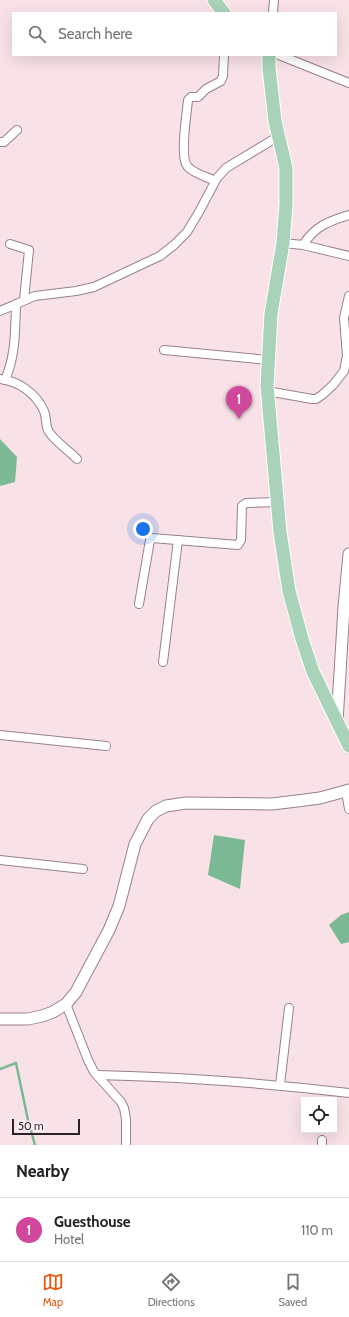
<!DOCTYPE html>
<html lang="en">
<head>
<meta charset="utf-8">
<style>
  body { margin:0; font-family:Cabin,sans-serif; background:#f6f6f6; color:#202124 }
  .controls { position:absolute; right:12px; bottom:12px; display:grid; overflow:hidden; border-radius:0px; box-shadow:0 4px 16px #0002 }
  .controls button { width:36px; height:36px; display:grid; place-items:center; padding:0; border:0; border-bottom:1px solid #e0e0e0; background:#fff; color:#202124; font:20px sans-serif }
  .scale { position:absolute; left:12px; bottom:10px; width:68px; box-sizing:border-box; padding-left:4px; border:2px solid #2b2225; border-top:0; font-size:11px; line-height:14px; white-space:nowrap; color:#2b2225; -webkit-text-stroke:3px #fff1f4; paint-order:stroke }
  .you { position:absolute; left:143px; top:529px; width:14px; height:14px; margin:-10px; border:3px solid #fff; border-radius:50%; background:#1a73e8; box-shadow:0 0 0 6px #1a73e833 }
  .badge { display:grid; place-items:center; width:26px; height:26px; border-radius:50%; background:#ea580c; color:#fff; font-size:13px; font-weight:700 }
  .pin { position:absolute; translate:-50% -33px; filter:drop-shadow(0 1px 2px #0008) }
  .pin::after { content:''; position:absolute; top:21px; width:14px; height:12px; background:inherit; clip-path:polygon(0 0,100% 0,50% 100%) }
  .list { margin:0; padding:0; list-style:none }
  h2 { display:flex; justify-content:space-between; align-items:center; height:52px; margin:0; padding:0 16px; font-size:17px }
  h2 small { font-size:13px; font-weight:400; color:#757577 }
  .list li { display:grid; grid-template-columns:26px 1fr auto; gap:12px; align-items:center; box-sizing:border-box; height:64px; padding:0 16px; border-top:1px solid #e0e0e0 }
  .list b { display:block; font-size:15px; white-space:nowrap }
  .list p { margin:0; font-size:13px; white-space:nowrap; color:#757577 }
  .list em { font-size:13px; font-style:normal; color:#757577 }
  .icon { flex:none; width:22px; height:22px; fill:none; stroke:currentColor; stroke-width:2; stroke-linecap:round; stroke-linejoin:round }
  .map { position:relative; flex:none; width:349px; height:1145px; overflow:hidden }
  .search { position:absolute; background:#fff; box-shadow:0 4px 16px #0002; left:12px; right:12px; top:12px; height:44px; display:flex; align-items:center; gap:10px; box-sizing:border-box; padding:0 14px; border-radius:0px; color:#757577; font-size:15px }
  .sheet { height:116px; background:#fff }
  nav { display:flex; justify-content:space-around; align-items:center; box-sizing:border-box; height:56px; border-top:1px solid #e0e0e0; background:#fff; font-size:11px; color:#757577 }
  nav a { display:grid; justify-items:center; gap:2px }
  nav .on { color:#ea580c }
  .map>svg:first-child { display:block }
  .water { fill:#7bb994 }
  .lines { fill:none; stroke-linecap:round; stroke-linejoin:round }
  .stream { stroke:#7bb994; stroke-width:2.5 }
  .street-casing { stroke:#978288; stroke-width:10 }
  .secondary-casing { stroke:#978288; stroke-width:13 }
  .primary-casing { stroke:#fff; stroke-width:15 }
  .street { stroke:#fff; stroke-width:8 }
  .secondary { stroke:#fff; stroke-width:11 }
  .primary { stroke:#a8d3b9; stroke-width:13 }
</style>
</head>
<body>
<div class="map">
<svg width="349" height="1145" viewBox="0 0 349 1145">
  <rect width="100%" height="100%" fill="#f8e1e7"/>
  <g class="water">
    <path d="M0,439L17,457L15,482L0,486Z"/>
    <path d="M214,835L245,840L240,889L208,875Z"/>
    <path d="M349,912V942L341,944L329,925L341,915Z"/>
  </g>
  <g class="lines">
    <path class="stream" d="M0,1069L16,1063L28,1120L35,1145"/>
    <defs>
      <g id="street">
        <path d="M273,13L274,0"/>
        <path d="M279,55L349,83"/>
        <path d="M0,142H4L17,130"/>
        <path d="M215,181C207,177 195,174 188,167C179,158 187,113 188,100L191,97H198L206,89L221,81L223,76L224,55"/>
        <path d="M283,243L303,245L349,256"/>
        <path d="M10,244L29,250L24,300"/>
        <path d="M303,245C315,226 329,221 349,215"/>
        <path d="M0,311L35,296L76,291L94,287L160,256L174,245L187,232L199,212L217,178L226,168L279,136"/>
        <path d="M164,350L268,360"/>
        <path d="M0,379C18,381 36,393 44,411C47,418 45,426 49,432C56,442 68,450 77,459"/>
        <path d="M5,380C16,355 15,330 16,304"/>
        <path d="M267,391L312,399H316L322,395L333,385L344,371L347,356L344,318L349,296"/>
        <path d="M139,604L150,540L152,538L238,545L241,540L242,506L246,503L278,502"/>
        <path d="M163,662L178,540"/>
        <path d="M0,735L106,746"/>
        <path d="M346,791L349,809"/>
        <path d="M0,860L83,869"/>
        <path d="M66,1004L88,1060L94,1072L121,1102L124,1108L126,1119V1145"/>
        <path d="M97,1075C181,1077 265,1083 349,1093"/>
        <path d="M280,1085L289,1008"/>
        <path d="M322,1145V1140"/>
      </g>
      <g id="secondary">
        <path d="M337,722L344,607L349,554"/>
        <path d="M0,1019H28L42,1016L53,1012L66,1004L76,992L109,930L119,906L135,844L148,819L156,811L166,806L186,803L272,804L297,801L320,798L349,790"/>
      </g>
      <g id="primary">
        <path d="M214,0L224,13"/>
        <path d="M269,55V68L275,121L286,168V204L283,243L271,314L267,386L280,532L289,591L302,639L313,672L349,746"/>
      </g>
    </defs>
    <use href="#street" class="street-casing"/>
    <use href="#secondary" class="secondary-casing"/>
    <use href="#primary" class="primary-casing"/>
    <use href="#street" class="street"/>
    <use href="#secondary" class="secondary"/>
    <use href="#primary" class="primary"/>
  </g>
</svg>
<div class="controls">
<button><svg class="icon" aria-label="locate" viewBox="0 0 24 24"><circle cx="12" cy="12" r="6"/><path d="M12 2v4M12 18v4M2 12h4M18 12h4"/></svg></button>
</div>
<div class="scale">50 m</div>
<div class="you"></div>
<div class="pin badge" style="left:239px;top:419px;background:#d1479c">1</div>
<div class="search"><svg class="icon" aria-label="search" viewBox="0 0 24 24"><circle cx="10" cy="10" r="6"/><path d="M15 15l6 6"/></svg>Search here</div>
</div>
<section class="sheet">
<h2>Nearby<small></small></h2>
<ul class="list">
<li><span class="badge" style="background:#d1479c">1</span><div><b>Guesthouse</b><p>Hotel</p></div><em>110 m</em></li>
</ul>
</section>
<nav>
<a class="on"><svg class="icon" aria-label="map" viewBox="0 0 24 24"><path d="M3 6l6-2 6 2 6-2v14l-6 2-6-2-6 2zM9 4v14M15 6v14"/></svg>Map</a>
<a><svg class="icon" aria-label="directions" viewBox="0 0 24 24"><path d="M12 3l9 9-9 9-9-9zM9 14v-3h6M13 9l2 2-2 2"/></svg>Directions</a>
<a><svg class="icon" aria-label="saved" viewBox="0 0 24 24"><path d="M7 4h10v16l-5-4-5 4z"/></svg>Saved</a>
</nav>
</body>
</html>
